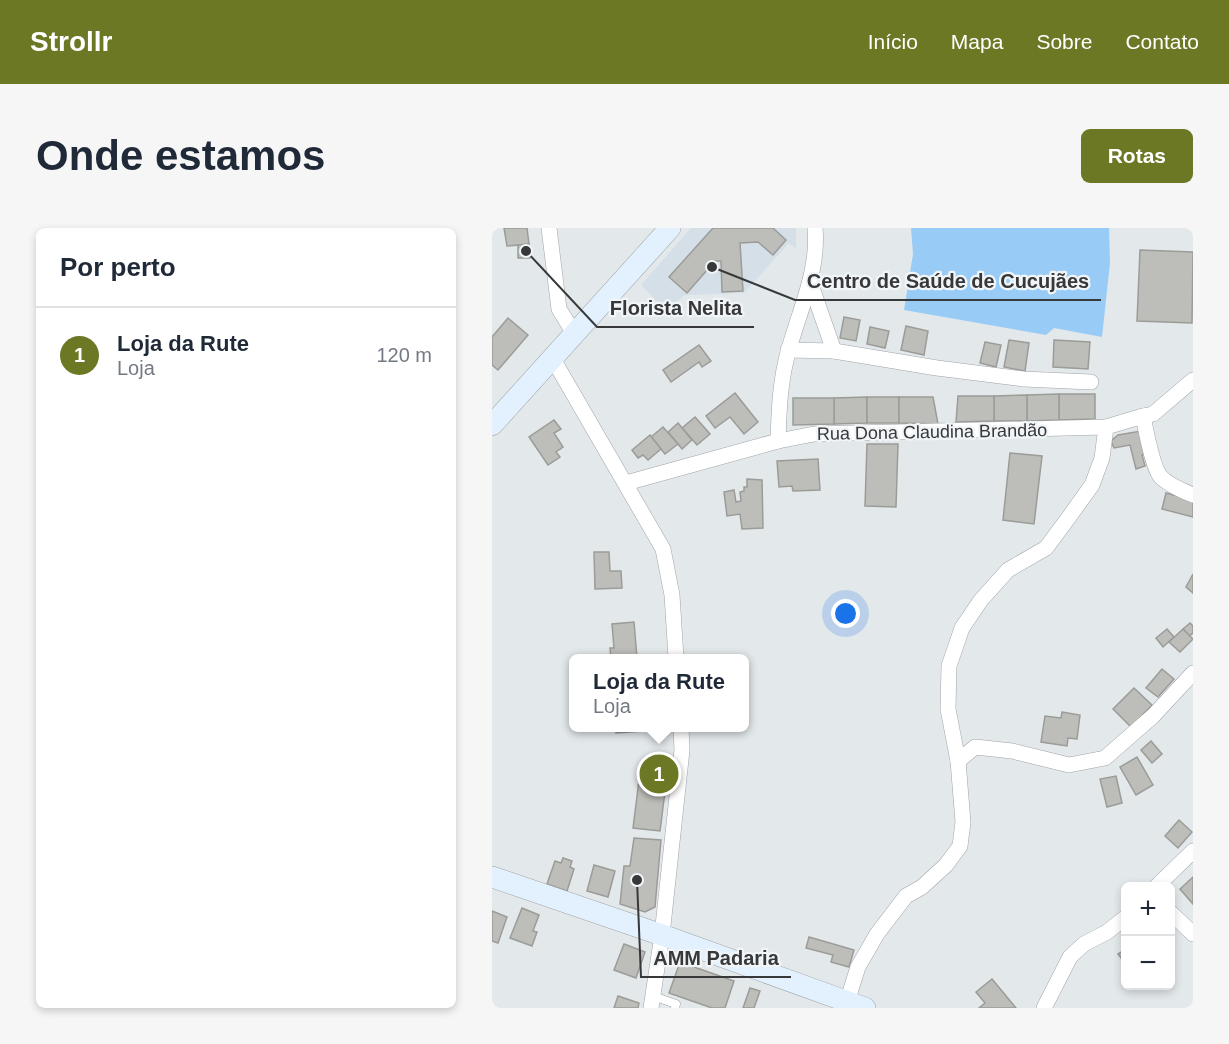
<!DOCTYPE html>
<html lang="pt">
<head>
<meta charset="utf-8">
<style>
  body { margin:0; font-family:Arial,sans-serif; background:#f6f6f7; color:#1f2937 }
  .controls { position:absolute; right:18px; bottom:18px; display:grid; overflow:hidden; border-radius:9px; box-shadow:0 3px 9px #0003 }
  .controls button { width:54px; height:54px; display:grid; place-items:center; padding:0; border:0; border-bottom:2px solid #e0e1e3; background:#fff; color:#1f2937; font:30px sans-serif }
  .you { position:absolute; left:354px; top:386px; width:21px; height:21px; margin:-15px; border:4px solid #fff; border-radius:50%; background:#1a73e8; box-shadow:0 0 0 9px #1a73e833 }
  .badge { display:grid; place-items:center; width:39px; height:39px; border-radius:50%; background:#6c7824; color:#fff; font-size:20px; font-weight:700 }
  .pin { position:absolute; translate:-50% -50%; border:3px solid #fff; box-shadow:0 2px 6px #0006 }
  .popup { position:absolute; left:77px; top:426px; width:180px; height:78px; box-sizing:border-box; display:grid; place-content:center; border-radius:9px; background:#fff; filter:drop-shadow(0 2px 4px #0005); font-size:20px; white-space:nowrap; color:#747a83 }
  .popup b { font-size:22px; color:#1f2937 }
  .popup::after { content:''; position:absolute; left:50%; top:100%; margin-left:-12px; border:12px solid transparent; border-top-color:#fff }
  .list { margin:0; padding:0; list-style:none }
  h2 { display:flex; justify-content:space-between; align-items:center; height:78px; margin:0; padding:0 24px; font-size:26px }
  h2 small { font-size:20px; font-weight:400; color:#747a83 }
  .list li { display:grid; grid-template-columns:39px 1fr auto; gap:18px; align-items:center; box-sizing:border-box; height:96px; padding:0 24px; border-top:2px solid #e0e1e3 }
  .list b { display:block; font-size:22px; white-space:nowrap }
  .list p { margin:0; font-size:20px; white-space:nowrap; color:#747a83 }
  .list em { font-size:20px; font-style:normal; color:#747a83 }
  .map { position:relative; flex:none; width:701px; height:780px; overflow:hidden; border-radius:9px }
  header { display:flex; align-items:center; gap:36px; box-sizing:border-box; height:84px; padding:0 30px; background:#6c7824; color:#fff }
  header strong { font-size:28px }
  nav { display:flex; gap:33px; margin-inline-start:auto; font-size:21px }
  .intro { display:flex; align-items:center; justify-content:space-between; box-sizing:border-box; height:144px; padding:0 36px }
  h1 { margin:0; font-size:42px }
  .button { padding:15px 27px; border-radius:9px; background:#6c7824; color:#fff; font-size:21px; font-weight:700 }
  main { display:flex; gap:36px; padding:0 36px }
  aside { flex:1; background:#fff; border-radius:9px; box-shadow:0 3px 9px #0003 }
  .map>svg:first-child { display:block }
  .built { fill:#d4dfe8 }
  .green { fill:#98ccf6 }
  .building { fill:#bdbeb9; stroke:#9b9c98; stroke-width:1.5 }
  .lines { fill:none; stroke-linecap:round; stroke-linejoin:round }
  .service-casing { stroke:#a0a4a8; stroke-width:9 }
  .minor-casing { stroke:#a0a4a8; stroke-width:16 }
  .secondary-casing { stroke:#a0a4a8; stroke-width:22 }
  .service { stroke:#fff; stroke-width:8 }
  .minor { stroke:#fff; stroke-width:15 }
  .secondary { stroke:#e2f1fd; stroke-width:21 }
  .labels { text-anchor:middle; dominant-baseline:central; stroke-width:4.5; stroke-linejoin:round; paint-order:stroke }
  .street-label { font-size:18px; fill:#37383a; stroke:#f1f5f8 }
  .leader { fill:none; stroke:#37383a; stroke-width:2 }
  .callout-dot { fill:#37383a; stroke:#f1f5f8; stroke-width:2 }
  .callout-label { font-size:20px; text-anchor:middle; font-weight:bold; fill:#37383a; stroke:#f1f5f8; stroke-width:4.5; stroke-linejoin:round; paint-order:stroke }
</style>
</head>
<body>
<header>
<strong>Strollr</strong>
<nav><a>Início</a><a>Mapa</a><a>Sobre</a><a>Contato</a></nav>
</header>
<div class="intro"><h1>Onde estamos</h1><a class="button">Rotas</a></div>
<main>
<aside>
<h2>Por perto<small></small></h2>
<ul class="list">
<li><span class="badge">1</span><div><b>Loja da Rute</b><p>Loja</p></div><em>120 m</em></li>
</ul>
</aside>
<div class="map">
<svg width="701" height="780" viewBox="0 0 701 780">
  <rect width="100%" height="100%" fill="#e3e8eb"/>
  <path class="built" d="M199,0H304V21L297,15L252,65L192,67L175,84L149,57Z"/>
  <path class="green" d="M419,0H617L618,35L610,109L562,100L554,107L412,82L421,26Z"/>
  <g class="building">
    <path d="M12,0H35L37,16L15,18Z"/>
    <path d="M221,0H281L294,12L281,27L266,14L248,15L251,63L230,64L229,33H223L195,65L177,49Z"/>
    <path d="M37,16L38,30H26V17Z"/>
    <path d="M648,22L701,24L700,95L645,93Z"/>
    <path d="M352,89L368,92L364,113L348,110Z"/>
    <path d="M16,90L36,107L6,142L0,137V109Z"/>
    <path d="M414,98L436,103L432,127L409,122Z"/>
    <path d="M378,99L397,103L393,120L375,116Z"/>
    <path d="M517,112L537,115L533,143L512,139Z"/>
    <path d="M562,112L598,114L596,141L561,139Z"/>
    <path d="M493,114L509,117L504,139L488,135Z"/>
    <path d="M207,117L219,133L210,139L207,134L179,154L171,142Z"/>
    <path d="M243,165L266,194L252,206L238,189L223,200L214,188Z"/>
    <path d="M567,166H603V191L567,192Z"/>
    <path d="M567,166V192L535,193V167Z"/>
    <path d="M535,167V193H502V168Z"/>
    <path d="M466,168H502V193L464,194Z"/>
    <path d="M375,169V195L342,196V170Z"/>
    <rect x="375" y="169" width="32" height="26"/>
    <path d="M407,169H441L446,196L407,195Z"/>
    <path d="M301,170H342V196L301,197Z"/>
    <path d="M203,189L218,206L205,217L190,200Z"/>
    <path d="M62,192L69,201L62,205L71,219L64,224L68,229L56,237L37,209Z"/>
    <path d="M186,195L200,212L190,221L176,204Z"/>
    <path d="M171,199L186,216L173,226L159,209Z"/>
    <path d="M649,203L655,225L650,227L653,238L644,241L638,217L622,220L619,213L626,207Z"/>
    <path d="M158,207L169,221L156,232L151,227L146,230L140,222Z"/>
    <path d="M375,216H406L404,279L373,278Z"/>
    <path d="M518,225L550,228L542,296L511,292Z"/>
    <path d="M326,231L328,262L301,263L300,258L287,259L285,233Z"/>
    <path d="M255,251L270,252L271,300L250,301L248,286L235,288L232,264L242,262L244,274L249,273L248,264L252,263V259H255Z"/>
    <path d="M674,265L701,272V289L670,281Z"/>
    <path d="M102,324H117L118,343H129L130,360L103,361Z"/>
    <path d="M701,346V365L694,359Z"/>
    <path d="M142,394L145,430H119L118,420H122L120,396Z"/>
    <path d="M698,395L701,398V405L697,408L691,401Z"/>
    <path d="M675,401L682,409L671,419L664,410Z"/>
    <path d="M691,401L701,411L688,424L677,414Z"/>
    <path d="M670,441L682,451L666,469L654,460Z"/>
    <path d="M642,460L660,477L639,499L621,481Z"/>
    <path d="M570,484L588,487L585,511L576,510L575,518L549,514L553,488L569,490Z"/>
    <path d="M124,500H152V503L124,505Z"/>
    <path d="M659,513L670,526L660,535L649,522Z"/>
    <path d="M645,529L661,557L644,567L628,539Z"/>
    <path d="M149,536L176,540L168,603L141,600Z"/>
    <path d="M624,548L630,575L615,579L608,551Z"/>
    <path d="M687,592L700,604L686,620L673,608Z"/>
    <path d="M142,610L169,612L163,679L153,684L128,676L132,638H138Z"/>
    <path d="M71,630L80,633L78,639L82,641L75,663L55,656L63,633L69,635Z"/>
    <path d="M102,637L123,643L116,669L95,663Z"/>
    <path d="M701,649V676L688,661Z"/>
    <path d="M30,680L47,687L41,703L45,704L40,718L18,710Z"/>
    <path d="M0,683L15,689L6,715L0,713Z"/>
    <path d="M317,709L362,722L357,739L339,734L341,727L314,720Z"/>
    <path d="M132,716L153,724L144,750L122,742Z"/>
    <path d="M634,721V735H633L626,726Z"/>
    <path d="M188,734L242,753L233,780H220L177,765Z"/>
    <path d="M500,751L524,780H487L493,775L484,764Z"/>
    <path d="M258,760L268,763L262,780H251Z"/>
    <path d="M126,768L147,775L146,780H122Z"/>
  </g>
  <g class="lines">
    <defs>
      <path id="service" d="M161,768L184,776L183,780"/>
      <g id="minor">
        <path d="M57,0L67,81L83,107"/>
        <path d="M318,54L342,123"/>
        <path d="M296,122L342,123L445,140L532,151L599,154"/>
        <path d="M61,131L171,321L180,367L184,430"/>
        <path d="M651,188L661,186L701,152"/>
        <path d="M286,213C287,182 288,151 297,121C308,81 327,42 323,0"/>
        <path d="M134,255L286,213L322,206L614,199L651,188C654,203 660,237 668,248C675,256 691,263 701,267"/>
        <path d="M466,533L483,519L520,523L577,537L613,530L661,488L701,445"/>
        <path d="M665,658L701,623"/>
        <path d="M678,684L701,706"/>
        <path d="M355,774L366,739L385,706L414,668L430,659L454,637L468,618L471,594L466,533L456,481L457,438L470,400L489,372L516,342L554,320L577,289L600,257L610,230L614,199"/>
        <path d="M159,780L170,707L190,522L189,500"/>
        <path d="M552,780L578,729L592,716L615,704L634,689"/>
      </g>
      <g id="secondary">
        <path d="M0,197L178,0"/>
        <path d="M0,649L170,707L373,780"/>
      </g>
    </defs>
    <use href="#service" class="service-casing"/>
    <use href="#minor" class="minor-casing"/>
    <use href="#secondary" class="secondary-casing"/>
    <use href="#service" class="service"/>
    <use href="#minor" class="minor"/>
    <use href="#secondary" class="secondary"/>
  </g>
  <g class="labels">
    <g class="street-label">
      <text transform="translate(440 204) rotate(-1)">Rua Dona Claudina Brandão</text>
    </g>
  </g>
  <path class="leader" d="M220 39L303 72H609M34 23L105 99H262M145 652L149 749H299"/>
  <g class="callout-dot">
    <circle cx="220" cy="39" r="6"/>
    <circle cx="34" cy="23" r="6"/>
    <circle cx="145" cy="652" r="6"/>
  </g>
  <g class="callout-label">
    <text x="456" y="60">Centro de Saúde de Cucujães</text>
    <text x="184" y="87">Florista Nelita</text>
    <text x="224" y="737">AMM Padaria</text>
  </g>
</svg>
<div class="controls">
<button>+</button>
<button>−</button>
</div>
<div class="you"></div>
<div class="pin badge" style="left:167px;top:546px">1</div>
<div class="popup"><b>Loja da Rute</b>Loja</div>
</div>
</main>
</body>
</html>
